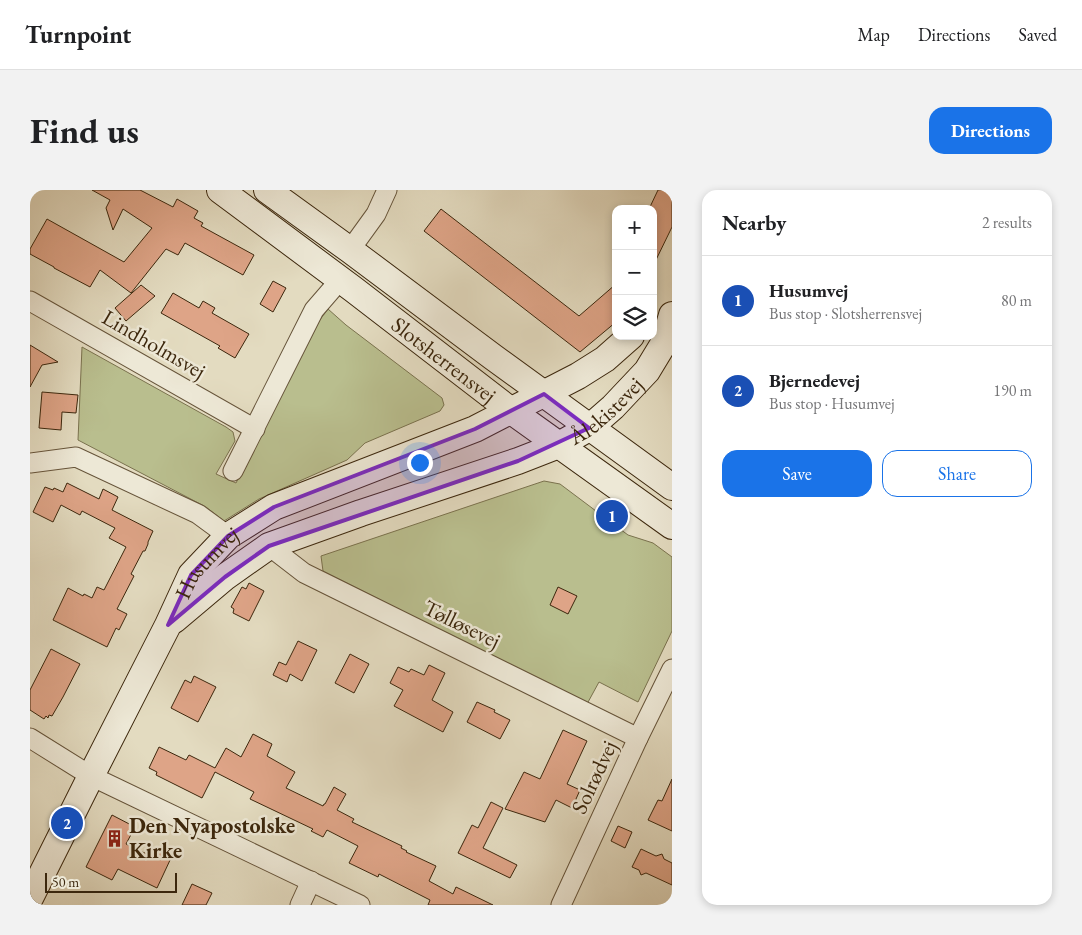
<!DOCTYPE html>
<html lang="en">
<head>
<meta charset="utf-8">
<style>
  body { margin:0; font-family:"EB Garamond",serif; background:#f2f2f2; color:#202124 }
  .controls { position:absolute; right:15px; top:15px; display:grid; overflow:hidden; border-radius:10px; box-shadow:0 2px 8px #0003 }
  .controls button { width:45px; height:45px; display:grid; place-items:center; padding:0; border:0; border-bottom:1px solid #e0e0e0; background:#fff; color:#202124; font:25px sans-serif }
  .scale { position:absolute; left:15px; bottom:12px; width:132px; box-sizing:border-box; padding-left:5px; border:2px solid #3c270d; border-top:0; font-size:14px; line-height:18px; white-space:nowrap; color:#3c270d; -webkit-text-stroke:4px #ede8d6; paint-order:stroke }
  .you { position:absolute; left:389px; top:272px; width:18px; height:18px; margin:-12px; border:4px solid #fff; border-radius:50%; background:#1a73e8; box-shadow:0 0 0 8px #1a73e833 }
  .badge { display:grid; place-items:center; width:32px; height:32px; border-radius:50%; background:#1a73e8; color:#fff; font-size:16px; font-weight:700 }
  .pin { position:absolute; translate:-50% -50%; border:2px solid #fff; box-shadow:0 1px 5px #0006 }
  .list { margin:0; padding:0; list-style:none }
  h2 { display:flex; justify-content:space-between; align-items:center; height:65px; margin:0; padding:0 20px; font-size:21px }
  h2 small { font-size:16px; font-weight:400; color:#757577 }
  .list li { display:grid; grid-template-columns:32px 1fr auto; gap:15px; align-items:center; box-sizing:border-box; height:90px; padding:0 20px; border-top:1px solid #e0e0e0 }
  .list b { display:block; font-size:19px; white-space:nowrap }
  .list p { margin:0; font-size:16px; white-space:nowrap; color:#757577 }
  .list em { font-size:16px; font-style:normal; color:#757577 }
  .actions { display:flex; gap:10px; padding:15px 20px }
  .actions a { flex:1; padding:11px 0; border:1px solid #1a73e8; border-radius:15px; text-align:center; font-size:18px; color:#1a73e8 }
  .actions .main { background:#1a73e8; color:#fff }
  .icon { flex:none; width:28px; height:28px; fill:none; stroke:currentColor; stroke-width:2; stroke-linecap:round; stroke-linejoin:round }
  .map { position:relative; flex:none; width:642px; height:715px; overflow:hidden; border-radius:15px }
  header { display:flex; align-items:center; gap:30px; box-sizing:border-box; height:70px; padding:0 25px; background:#fff; border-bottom:1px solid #e0e0e0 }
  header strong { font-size:24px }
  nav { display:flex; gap:28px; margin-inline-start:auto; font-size:18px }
  .intro { display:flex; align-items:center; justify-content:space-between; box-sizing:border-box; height:120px; padding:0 30px }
  h1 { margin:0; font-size:35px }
  .button { padding:12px 22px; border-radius:15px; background:#1a73e8; color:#fff; font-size:18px; font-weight:700 }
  main { display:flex; gap:30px; padding:0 30px }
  aside { flex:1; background:#fff; border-radius:15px; box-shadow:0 2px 8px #0003 }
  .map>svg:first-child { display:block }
  .green { fill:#b9be8e; stroke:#7a724e }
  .building { fill:#dea487; stroke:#3c270d }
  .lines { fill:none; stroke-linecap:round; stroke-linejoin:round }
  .street-casing { stroke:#66543a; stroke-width:21 }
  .secondary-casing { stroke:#3c270d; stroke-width:28 }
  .street { stroke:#ede8d6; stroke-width:19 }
  .secondary { stroke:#ede8d6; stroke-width:26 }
  .marked { fill:#7b2cbf; fill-opacity:0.2; stroke:#7b2cbf; stroke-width:4; stroke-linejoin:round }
  .labels { text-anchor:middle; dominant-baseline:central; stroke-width:5; stroke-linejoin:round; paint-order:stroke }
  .street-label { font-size:22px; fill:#3c270d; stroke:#ede8d6 }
  .poi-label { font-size:22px; font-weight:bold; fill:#3c270d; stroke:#ede8d6; text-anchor:start }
</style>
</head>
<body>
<header>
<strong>Turnpoint</strong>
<nav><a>Map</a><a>Directions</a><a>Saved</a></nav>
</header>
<div class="intro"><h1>Find us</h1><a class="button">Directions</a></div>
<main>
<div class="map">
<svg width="642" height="715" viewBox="0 0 642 715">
  <rect width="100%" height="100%" fill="#e3dbc0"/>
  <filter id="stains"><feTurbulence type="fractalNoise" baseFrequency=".004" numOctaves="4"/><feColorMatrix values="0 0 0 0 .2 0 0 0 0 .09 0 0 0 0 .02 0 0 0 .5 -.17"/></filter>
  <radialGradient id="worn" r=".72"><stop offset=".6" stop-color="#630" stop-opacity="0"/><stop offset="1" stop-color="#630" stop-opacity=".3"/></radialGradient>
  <g class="green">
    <path d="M298,119L316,135L412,208L414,215L410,221L335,253L317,270L229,309L194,331L176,317L48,250L52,157L196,237L203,242L205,251L186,284L206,293L283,139Z"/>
    <path d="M514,291L530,294L598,345L623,353L642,367V441L608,512L569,492L557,514L293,381L291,366Z"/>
  </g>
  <g class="building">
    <path d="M62,0H110L143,17L147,9L168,21L164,28L173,33L171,36L224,65L213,85L155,53L148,65L136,59L101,103L70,80L60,97L24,78V77L0,64V59L17,29L94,72L122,38L93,19L83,40L76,18L80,10Z"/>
    <path d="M628,0H642V37L623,76V19H619Z"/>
    <path d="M411,19L549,126L586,94V132L550,162L394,41Z"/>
    <path d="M243,91L256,98L243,122L230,114Z"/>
    <path d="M111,95L125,106L96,131L85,118Z"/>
    <path d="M143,103L169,118L173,111L185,118L182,123L219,144L205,168L188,158L190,156L131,123Z"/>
    <path d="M0,155L28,172L12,175L0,197Z"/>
    <path d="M12,202L48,205L46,223L32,222L31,240L9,238Z"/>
    <path d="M37,293L69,309L73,299L88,307L82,320L123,341L118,352V354L115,361H113L101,384L104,386L87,419L97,424L89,440L86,438L77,457L23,430L38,398L53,406L54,404L62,408L67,397L74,400L96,357L79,348L85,338L52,321L50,325L31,315L23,332L3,322L15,297L23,300L24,298L33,302Z"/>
    <path d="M219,393L234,401L219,431L203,423L204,419L201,417L212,397L216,399Z"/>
    <path d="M528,397L547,406L538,424L520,415Z"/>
    <path d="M268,451L287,460L272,491L260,484L257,492L243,485L249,472L256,475Z"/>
    <path d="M21,459L50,474L33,507L22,526L19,525L18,528L16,526L14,529L0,520V500Z"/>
    <path d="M320,464L339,474L324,503L305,493Z"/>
    <path d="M399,475L415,483L402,510L423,522L413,542L364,516L373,500L360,493L368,477L379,482L381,479L394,485Z"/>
    <path d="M164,486L186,497L168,532L141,518L155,490L161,493Z"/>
    <path d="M447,512L465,520L464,522L480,530L470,549L437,532Z"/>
    <path d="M533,540L557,551L537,594L550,600L542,618L526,610L515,632L475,619L494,582L510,589Z"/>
    <path d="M223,544L242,554L237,566L265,582L256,598L293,616L294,614H295L304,597L316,604L307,620L324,629L322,632L372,656L371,658L377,661L376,662L406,676L399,691L423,704L426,697L463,715H398L400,710L349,684L348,687L319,673L328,656L297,640L293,647L281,641L283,639L220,609L224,602L185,582L172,608L126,585L127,582L119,578L129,557L156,570L159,565L185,578L196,558L211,567Z"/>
    <path d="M642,589V641L618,630L628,610L632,611Z"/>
    <path d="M461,612L473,618L453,658L487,675L480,688L428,663L442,635L448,638Z"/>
    <path d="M82,625L105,637L96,654L125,668L128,661L141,668L127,698L88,679L82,690L56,677Z"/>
    <path d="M588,636L602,642L595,658L581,651Z"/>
    <path d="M611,659L626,666L632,664L634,669L642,673V695L616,683L611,685L609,680L602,677Z"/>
    <path d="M162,694L182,703L176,715H152Z"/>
  </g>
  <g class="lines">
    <defs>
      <g id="street">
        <path d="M320,60L346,24L357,0"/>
        <path d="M0,111L225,239"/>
        <path d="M0,273L46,267L168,324L198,346"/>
        <path d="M203,281L284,120L310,90"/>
        <path d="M239,356L274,383L608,548"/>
        <path d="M0,548L61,586L330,715"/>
        <path d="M270,715L281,691"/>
        <path d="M531,715L608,548L642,479"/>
      </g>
      <g id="secondary">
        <path id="s1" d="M190,0L323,99L480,220L642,336"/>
        <path d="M237,0L320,60L463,167L642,297"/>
        <path id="s2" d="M144,430L195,387L239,356L331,323L488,271L529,255L559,238L583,217L617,181L634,153L642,125"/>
        <path id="s3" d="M0,708L61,586L138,435L161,385L198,346L244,317L445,239L548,186L575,169L601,146"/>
      </g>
    </defs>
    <use href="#street" class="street-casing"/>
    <use href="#secondary" class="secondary-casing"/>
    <use href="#street" class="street"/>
    <use href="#secondary" class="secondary"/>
  </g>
  <path class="marked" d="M514,204L559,238L488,271L239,356L195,387L138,435L161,385L198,346L244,317L445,239Z"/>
  <defs>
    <symbol id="building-bare" viewBox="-9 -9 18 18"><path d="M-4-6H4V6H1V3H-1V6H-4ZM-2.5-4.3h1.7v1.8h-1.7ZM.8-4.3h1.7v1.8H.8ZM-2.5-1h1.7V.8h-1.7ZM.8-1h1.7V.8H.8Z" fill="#8f2418" stroke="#ede8d6" stroke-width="2.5" paint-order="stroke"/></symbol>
  </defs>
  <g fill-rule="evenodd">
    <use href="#building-bare" x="72" y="636" width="25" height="25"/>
  </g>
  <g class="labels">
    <g class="street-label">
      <text transform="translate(124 154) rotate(30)">Lindholmsvej</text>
      <text stroke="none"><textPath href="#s1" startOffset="281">Slotsherrensvej</textPath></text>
      <text stroke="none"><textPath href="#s2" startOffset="486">Ålekistevej</textPath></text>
      <text stroke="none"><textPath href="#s3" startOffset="380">Husumvej</textPath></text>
      <text transform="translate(432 434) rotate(26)">Tølløsevej</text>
      <text transform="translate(564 587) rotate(-65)">Solrødvej</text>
    </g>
    <g class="poi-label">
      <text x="99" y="635">Den Nyapostolske<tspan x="99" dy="25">Kirke</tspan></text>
    </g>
  </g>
  <rect width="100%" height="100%" filter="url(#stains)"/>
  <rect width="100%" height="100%" fill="url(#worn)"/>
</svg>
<div class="controls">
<button>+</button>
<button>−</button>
<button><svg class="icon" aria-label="layers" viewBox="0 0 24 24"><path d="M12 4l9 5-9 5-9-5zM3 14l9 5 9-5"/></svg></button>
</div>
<div class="scale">50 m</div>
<div class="you"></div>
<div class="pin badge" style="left:582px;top:326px;background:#1a4fb4">1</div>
<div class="pin badge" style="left:37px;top:633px;background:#1a4fb4">2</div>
</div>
<aside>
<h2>Nearby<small>2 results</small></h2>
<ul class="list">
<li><span class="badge" style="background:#1a4fb4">1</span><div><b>Husumvej</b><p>Bus stop · Slotsherrensvej</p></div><em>80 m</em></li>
<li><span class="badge" style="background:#1a4fb4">2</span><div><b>Bjernedevej</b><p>Bus stop · Husumvej</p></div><em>190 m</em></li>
</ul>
<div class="actions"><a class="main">Save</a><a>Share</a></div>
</aside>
</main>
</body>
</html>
